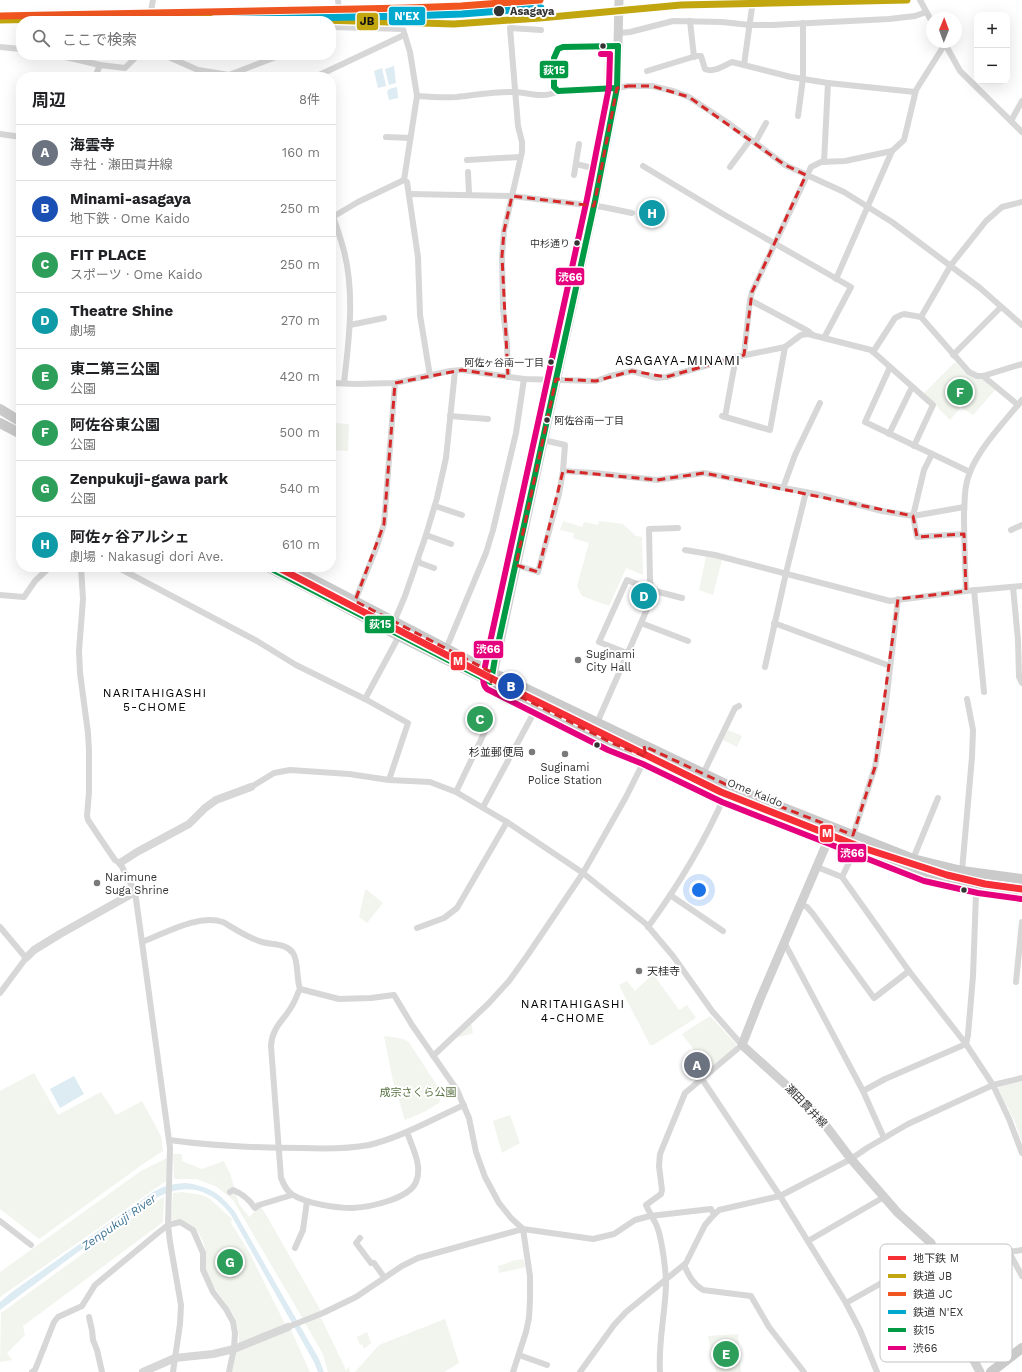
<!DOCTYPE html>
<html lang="ja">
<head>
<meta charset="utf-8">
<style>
  body { margin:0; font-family:"Work Sans","Noto Sans JP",sans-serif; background:#f6f6f6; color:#202124 }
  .controls { position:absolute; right:12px; top:12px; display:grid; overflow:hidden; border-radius:8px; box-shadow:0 4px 16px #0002 }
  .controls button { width:36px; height:36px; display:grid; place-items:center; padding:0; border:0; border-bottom:1px solid #e0e0e0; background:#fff; color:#202124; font:20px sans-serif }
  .compass { position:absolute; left:926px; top:12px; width:36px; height:36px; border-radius:50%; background:#fff; box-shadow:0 4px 16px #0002; rotate:1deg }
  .you { position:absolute; left:699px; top:890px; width:14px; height:14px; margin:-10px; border:3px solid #fff; border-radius:50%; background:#1a73e8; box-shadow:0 0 0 6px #1a73e833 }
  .badge { display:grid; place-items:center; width:26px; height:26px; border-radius:50%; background:#1a73e8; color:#fff; font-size:13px; font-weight:700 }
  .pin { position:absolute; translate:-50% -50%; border:2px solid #fff; box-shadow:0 1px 4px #0006 }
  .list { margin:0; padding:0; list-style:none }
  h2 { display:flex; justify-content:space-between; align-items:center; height:52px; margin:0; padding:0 16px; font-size:17px }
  h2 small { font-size:13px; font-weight:400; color:#757577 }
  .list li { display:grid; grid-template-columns:26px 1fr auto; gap:12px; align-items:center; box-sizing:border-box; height:56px; padding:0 16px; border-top:1px solid #e0e0e0 }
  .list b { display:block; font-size:15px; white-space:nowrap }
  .list p { margin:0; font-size:13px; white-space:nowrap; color:#757577 }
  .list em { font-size:13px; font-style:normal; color:#757577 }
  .icon { flex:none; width:22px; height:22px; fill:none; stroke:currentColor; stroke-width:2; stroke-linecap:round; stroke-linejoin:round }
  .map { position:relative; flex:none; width:1022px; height:1372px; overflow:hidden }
  .search { position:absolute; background:#fff; box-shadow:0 4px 16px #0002; left:16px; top:16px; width:320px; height:44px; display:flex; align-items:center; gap:10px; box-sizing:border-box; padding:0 14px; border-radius:16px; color:#757577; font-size:15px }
  .panel { position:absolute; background:#fff; box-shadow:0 4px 16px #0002; left:16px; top:72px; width:320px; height:500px; border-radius:16px }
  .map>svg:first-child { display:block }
  .green { fill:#f1f5ed }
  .water { fill:#ddebf3 }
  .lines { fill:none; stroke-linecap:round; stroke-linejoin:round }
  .minor { stroke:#d7d7d7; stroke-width:6 }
  .tertiary { stroke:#d7d7d7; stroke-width:8 }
  .secondary { stroke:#d0d0d0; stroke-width:9 }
  .primary { stroke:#cacaca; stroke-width:10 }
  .bus-1-casing { stroke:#fff; stroke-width:9 }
  .bus-2-casing { stroke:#fff; stroke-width:9 }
  .bus-1 { stroke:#094; stroke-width:6 }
  .bus-2 { stroke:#e5007d; stroke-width:6 }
  .rail-1-casing { stroke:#fff; stroke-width:10 }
  .rail-2-casing { stroke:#fff; stroke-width:10 }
  .rail-3-casing { stroke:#fff; stroke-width:10 }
  .rail-1 { stroke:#c2a60f; stroke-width:7 }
  .rail-2 { stroke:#f15620; stroke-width:7 }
  .rail-3 { stroke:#00a9ce; stroke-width:7 }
  .metro-1-casing { stroke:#fff; stroke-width:10 }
  .metro-1 { stroke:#f62e36; stroke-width:7 }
  .marked { fill:none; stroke:#d62828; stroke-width:3; stroke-dasharray:8 5; stroke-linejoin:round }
  .stop-dot { fill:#333; stroke:#fff; stroke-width:1.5 }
  .poi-dot { fill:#7a7a7a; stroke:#fff; stroke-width:1.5 }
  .labels { text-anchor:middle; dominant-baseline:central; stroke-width:4; stroke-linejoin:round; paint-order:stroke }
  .bus-label { font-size:10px; fill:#333; stroke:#fff; text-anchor:end }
  .stop-label { font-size:11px; font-weight:bold; fill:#333; stroke:#fff; text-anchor:start }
  .poi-label { font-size:11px; fill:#333; stroke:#fff; text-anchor:start }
  .street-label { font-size:11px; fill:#333; stroke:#fff }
  .park-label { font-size:11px; fill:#56703f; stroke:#fff }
  .neighbourhood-label { font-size:12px; letter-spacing:1px; fill:#000; stroke:#fff }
  .water-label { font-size:12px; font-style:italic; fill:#3f7597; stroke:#fff }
  .quarter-label { font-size:13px; letter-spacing:1px; fill:#000; stroke:#fff }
  .key { fill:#fff; stroke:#c2c2c2; stroke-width:1 }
  .key-label { font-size:11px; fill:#333 }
  .line-badge { stroke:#fff; stroke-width:1.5 }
  .badge-label { font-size:11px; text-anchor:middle; font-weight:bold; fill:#fff }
  .pale-badge-label { font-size:11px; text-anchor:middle; font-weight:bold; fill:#111 }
</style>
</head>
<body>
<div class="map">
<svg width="1022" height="1372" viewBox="0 0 1022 1372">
  <rect width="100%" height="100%" fill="#fff"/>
  <g class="green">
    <path d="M608,60L610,63V78L609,80H606L604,78V62Z"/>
    <path d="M955,362L967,374L982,378L995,390L973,415L961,407L950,420L924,393Z"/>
    <path d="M333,423L349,424L348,451L331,450Z"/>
    <path d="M563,521L582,527L584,522L598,525L599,521L623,524L636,536L642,537L643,575L626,568L609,606L582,596L577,586L589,543L573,538L574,533L560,530Z"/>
    <path d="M706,556L722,560L713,595L699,590Z"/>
    <path d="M728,730L742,736L737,747L723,740Z"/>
    <path d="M365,890H367L383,903L367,923L359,917Z"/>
    <path d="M653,974L679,1010L687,1005L696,1018L653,1045H650L619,985L627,981L635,991Z"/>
    <path d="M710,1016L736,1044V1047L713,1066L703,1051L698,1055L682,1034Z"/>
    <path d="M471,1023L473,1033L456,1038Z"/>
    <path d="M384,1036L399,1038L408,1041L442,1093L439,1103L426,1111L405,1120L393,1081Z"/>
    <path d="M34,1073L58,1115L101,1092L116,1115L142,1101L161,1136L163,1151L143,1164L39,1239L0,1209V1091Z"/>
    <path d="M1022,1081V1142L1014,1120L998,1089L1000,1086Z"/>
    <path d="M510,1115L520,1143L502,1153L493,1121Z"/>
    <path d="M173,1154H182V1161L202,1169L224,1161L231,1176L239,1204L249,1217L261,1206L321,1311L303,1319L233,1200L217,1187L197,1179H174Z"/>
    <path d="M167,1158L166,1181L0,1297V1272L141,1171Z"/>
    <path d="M182,1192L202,1195L210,1199L232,1219L231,1223L249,1252L285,1324L239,1343C240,1312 222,1303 210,1279C209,1276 207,1273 206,1271C204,1259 208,1250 201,1237C196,1228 189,1224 180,1219L171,1220L173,1193Z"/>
    <path d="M164,1197L163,1222L23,1326L25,1335L7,1353L12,1360L0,1362L1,1313L153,1203Z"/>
    <path d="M523,1259L526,1267L499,1273L498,1266L511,1262V1261Z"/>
    <path d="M320,1316L346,1370L349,1367L350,1372H328L323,1354L305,1323Z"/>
    <path d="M445,1319L459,1363L444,1372H355L379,1345Z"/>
    <path d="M291,1330L310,1372H232L237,1351Z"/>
    <path d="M367,1332L371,1343L364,1349L362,1344L360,1345L357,1337Z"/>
    <path d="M738,1334L741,1372H716L708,1336Z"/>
  </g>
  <g class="water">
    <path d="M394,66L396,83L389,85L385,69Z"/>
    <path d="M382,68L386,86L378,88L374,71Z"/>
    <path d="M397,87L398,98L389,100L387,92L389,89Z"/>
    <path d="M74,1076L84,1094L60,1108L50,1089Z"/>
    <path d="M185,1183C209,1186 220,1193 235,1212L319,1359L324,1372H318L314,1362L231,1215C211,1188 186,1182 156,1198L78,1252L0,1310V1302L12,1292L153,1192L163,1187L175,1184Z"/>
  </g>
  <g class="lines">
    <g class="minor">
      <path d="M338,0L341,27"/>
      <path d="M920,0L932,22"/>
      <path d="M149,21L153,0"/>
      <path d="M690,21L694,57"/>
      <path d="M331,27L403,29L410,52L417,96L404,180L407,182L418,257L420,315L430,376"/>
      <path d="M619,33L630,32L673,21L722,22L750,25H772L889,19L915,16L926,12"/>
      <path d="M944,42L960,71L1022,132"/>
      <path d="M0,47L21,49"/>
      <path d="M57,55L100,65L125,68L138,55"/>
      <path d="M164,55L198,70L229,75L281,55"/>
      <path d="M744,65L753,0"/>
      <path d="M647,71L696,56H701L705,69C714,73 723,66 732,62L791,77L828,83L915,92"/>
      <path d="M95,77L100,65"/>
      <path d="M315,77L404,35"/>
      <path d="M617,88L628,86H652L673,91L689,97L728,123L785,165L844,192L892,222L980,288L1022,325"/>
      <path d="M417,96C430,97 444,98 457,97C476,95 496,91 516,92C530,93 544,99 558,91L554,87V58L558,49L563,47L618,46"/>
      <path d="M798,116L803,78V23"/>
      <path d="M1011,121L1022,101"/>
      <path d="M0,134L21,137"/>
      <path d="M386,137L410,138"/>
      <path d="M755,143L766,123"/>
      <path d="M467,160L520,157"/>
      <path d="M824,162L828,83"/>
      <path d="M576,164L601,170"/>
      <path d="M643,166L723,214L851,287L824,338"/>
      <path d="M730,167L750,140"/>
      <path d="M468,172L469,194"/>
      <path d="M574,175L579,144"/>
      <path d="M409,194L512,196L603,207L632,213"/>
      <path d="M333,216C337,228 341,239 344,251C355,294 349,340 344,383"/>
      <path d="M331,218L358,202L404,180"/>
      <path d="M836,279L892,151"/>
      <path d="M750,300L808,331L813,335"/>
      <path d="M921,317L951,265L986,221L1002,207L1022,202"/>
      <path d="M350,325L384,318"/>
      <path d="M873,352L895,318L901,315L904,314L921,317L969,372L977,376H983L1022,364"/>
      <path d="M744,355L750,300L752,292L811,167L821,162L845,161L892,151L904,140L916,90L945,44"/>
      <path d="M953,355L1001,307"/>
      <path d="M890,367L865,422L970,472"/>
      <path d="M983,376L1018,405"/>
      <path d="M508,377L507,344L503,309L502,256L504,231L522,152V142L518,126L510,28L541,30"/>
      <path d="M331,383L355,384L395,383L450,371L462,370L524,379L596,381L610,376L632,371L657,378L666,377L736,357L785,347L801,335L808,334L871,350L933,405L914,446"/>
      <path d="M450,416L488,419"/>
      <path d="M722,416L770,430L785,347"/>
      <path d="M725,417L736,357"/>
      <path d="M889,434L912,387"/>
      <path d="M932,454L924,470L913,516L964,507"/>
      <path d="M563,471L595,473L657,480L704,473L816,494L882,511L913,516L917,537L964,534"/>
      <path d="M783,488L795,455L820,403"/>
      <path d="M435,506L462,515"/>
      <path d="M1011,530L1022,525"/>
      <path d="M426,535L451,544"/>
      <path d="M685,550L715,555L890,601L966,591L1022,586"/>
      <path d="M418,559L420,563L434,568"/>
      <path d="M516,565L538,572L559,494L563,471L565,445L543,440"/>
      <path d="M81,567L83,599L79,651L80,673L88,733L89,750V792L87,816L88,820L102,841L115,860L120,863L135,892L142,942"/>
      <path d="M117,567L257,641L296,665L365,699L408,723L389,780"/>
      <path d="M1013,587L1018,640L1019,677L1022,683"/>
      <path d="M974,590L984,692"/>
      <path d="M655,591L651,587L650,580L649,529L678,528"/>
      <path d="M966,591C965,565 964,540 964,514C965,499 964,486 970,472C980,447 1005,421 1022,400"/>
      <path d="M0,595L24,597L35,581L50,567"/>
      <path d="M355,601L377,546L384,524L395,383"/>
      <path d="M394,622L405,596L426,535L437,498L446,458L455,371"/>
      <path d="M641,623L688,641"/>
      <path d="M774,623L890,666"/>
      <path d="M446,649L486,553L493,530L516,433L524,379"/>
      <path d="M627,653L599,642L627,580L655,591L682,598"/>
      <path d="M765,667L786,573L806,492"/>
      <path d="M365,699L399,636"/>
      <path d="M597,723L655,591"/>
      <path d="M703,774L735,708L739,706"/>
      <path d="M251,787L274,773L290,770L349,774L389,780L430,782L456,792L507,822L583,873L646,924L673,956L712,1011L742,1045L685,1093L660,1154L659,1166L662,1190L661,1194L646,1205C649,1212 653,1218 656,1224C662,1237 666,1271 666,1285C665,1315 658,1343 660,1372"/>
      <path d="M456,792L488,725"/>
      <path d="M483,807L538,705"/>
      <path d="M853,835L875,767L886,703L898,599"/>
      <path d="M913,859L938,798"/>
      <path d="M817,867L842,877L909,971L966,1044L993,1085L1009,1119L1022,1153"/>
      <path d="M962,871L972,757L973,730L967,699"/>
      <path d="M842,877L857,846"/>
      <path d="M670,895L723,931"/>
      <path d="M800,904L807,907L813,914L874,998L909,971"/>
      <path d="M0,927L26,958L0,993"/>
      <path d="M648,927C678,886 705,841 725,795"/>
      <path d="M417,928L444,918L457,908L507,822"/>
      <path d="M784,942L863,1091L884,1138"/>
      <path d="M1016,982L1022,922"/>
      <path d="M300,989L339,999L371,998L394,995L412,1025L457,1090L469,1118L476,1152L485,1177L499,1203L511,1218L523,1229L530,1276V1300L529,1318L526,1332L513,1372"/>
      <path d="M433,1056L489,1003L509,981L527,956L583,873L626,797L646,757L645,754"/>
      <path d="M702,1079L780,1196L846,1303L860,1330L877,1372"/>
      <path d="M863,1091L885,1079L966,1044L968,1035L973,976L976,894L980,885"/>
      <path d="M169,1140C213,1146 258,1148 302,1148C325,1149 347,1149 369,1145C402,1137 433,1119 464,1105"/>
      <path d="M230,1192L233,1190C243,1194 249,1199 255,1208L259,1205L292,1195"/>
      <path d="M0,1221L31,1245"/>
      <path d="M360,1238L356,1243L371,1263H374L384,1277"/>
      <path d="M808,1241L884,1197"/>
      <path d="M295,1248L303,1230L307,1201"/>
      <path d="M1022,1250L1009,1252L1022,1276"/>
      <path d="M684,1265C689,1276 693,1284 703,1290L751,1296L769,1327L804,1372"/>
      <path d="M846,1303L935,1253"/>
      <path d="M89,1317L92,1330L93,1340L97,1350L102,1372"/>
      <path d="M288,1327L323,1313L356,1297L402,1266L418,1258L479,1241L523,1229L593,1239L614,1234L635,1220L650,1216L711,1209L714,1214"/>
      <path d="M519,1355L547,1365"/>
      <path d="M32,1372L35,1370L54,1322L58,1317L82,1306L95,1285L159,1232L168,1225L180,1222L193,1230L203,1253V1270L213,1292L226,1309L233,1322L235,1333L234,1349L229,1372"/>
      <path d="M173,1372L180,1324L181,1305L170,1242L168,1225L170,1148L142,942C166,933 197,914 223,922C235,929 248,938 262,942C272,945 286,943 293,953C299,963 296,978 300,989C297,994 296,999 293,1004C285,1020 272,1026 271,1046L281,1178C284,1185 287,1192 293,1195C308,1204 336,1208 353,1208C370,1207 409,1199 416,1182C423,1166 412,1147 407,1132"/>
      <path d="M580,1372L614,1325L626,1312L686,1263L705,1225L711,1218L719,1210L780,1196L851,1159L867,1148L908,1124L993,1085L1022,1078"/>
    </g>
    <g class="tertiary">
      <path d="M558,91L617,88"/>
      <path d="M120,863L137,852L189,824L205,808L216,800L251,787"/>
      <path d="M26,958L34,950L60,934L135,892"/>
      <path d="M143,1372L175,1358L213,1354L234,1349L288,1327"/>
    </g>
    <g class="secondary">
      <path d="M492,679L595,201L617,88L619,0"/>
      <path d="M832,831L760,999L742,1045L796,1094L817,1114L851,1159L898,1213L931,1243L948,1292L954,1316L970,1353L980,1372"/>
    </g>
    <g class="primary">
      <path d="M0,409L21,422"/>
      <path d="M0,423L21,434"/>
      <path d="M268,567L334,601L399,636L571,722L600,738L646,757L725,795L822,833L926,873L980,885L1022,891"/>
      <path d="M289,567L493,673L738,790L913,859L962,871L1022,879"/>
      <path d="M991,1372L1022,1348"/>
    </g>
    <defs>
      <g id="bus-1">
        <path d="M617,88L558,91L554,87V58L558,49L563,47L618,46"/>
        <path d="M268,567L491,682"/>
        <path d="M491,682L495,658L595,201L617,88L618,46"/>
      </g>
      <path id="bus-2" d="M601,54H610L609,87L587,199L487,656C486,666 479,682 487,689L608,750L643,764L722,802L924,881L978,893L1021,899"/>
    </defs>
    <use href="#bus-1" class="bus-1-casing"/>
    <use href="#bus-2" class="bus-2-casing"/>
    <use href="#bus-1" class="bus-1"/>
    <use href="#bus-2" class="bus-2"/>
    <defs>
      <g id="rail-1">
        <path d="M0,20L209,16"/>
        <path d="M187,21L322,20L454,24L540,18L681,5L907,0"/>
      </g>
      <path id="rail-2" d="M0,16L407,8L461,6L540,0"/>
      <path id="rail-3" d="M153,21L407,16L462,14L541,8"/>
    </defs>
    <use href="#rail-1" class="rail-1-casing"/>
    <use href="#rail-2" class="rail-2-casing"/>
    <use href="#rail-3" class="rail-3-casing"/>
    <use href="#rail-1" class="rail-1"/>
    <use href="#rail-2" class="rail-2"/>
    <use href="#rail-3" class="rail-3"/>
    <defs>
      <path id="metro-1" d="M277,567L510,688L721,792L863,848L947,875L985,884L1022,889"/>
    </defs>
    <use href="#metro-1" class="metro-1-casing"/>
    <use href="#metro-1" class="metro-1"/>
  </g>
  <path class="marked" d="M628,86H652L689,97L785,165L806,175L752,292L744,355L666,377L632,371L596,381L556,379L516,565L538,572L563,471L657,480L704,473L913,516L917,537L964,534L966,591L898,599L875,767L853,835L738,790L644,746L646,757L612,743L491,682L493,673L355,601L384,524L395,383L462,370L508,377L502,256L504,231L512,196L594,206L617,88Z"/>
  <g class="stop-dot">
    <circle cx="499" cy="11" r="6"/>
    <circle cx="603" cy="46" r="3.5"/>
    <circle cx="577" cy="243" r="3.5"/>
    <circle cx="551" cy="362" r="3.5"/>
    <circle cx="547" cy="420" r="3.5"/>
    <circle cx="597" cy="745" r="3.5"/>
    <circle cx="964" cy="890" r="3.5"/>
  </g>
  <g class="poi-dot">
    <circle cx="578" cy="660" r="4"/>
    <circle cx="532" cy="752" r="4"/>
    <circle cx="565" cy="754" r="4"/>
    <circle cx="97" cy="883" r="4"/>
    <circle cx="639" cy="971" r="4"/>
  </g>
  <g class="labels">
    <g class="bus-label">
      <text x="570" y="243">中杉通り</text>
      <text x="544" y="362">阿佐ヶ谷南一丁目</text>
      <text x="554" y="420" text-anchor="start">阿佐谷南一丁目</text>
    </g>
    <g class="stop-label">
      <text x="510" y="11">Asagaya</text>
    </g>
    <g class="poi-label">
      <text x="586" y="654">Suginami<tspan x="586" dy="13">City Hall</tspan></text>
      <text x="524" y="752" text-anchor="end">杉並郵便局</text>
      <text x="565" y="767" text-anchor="middle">Suginami<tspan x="565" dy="13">Police Station</tspan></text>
      <text x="105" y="877">Narimune<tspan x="105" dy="13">Suga Shrine</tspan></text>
      <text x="647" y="971">天桂寺</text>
    </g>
    <g class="street-label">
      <text transform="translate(755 793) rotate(22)">Ome Kaido</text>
      <text transform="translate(806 1106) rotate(46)">瀬田貫井線</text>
    </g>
    <g class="park-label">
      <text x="418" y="1092">成宗さくら公園</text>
    </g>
    <g class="neighbourhood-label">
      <text x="155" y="693">NARITAHIGASHI<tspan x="155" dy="14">5-CHOME</tspan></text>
      <text x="573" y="1004">NARITAHIGASHI<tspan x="573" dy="14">4-CHOME</tspan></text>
    </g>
    <g class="water-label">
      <text transform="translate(119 1222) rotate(-35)">Zenpukuji River</text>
    </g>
    <g class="quarter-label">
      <text x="678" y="360">ASAGAYA-MINAMI</text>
    </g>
  </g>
  <rect x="880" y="1244" width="132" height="118" rx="6" class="key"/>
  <rect x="888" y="1256" width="18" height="4" fill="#f62e36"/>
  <rect x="888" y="1274" width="18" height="4" fill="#c2a60f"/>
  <rect x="888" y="1292" width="18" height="4" fill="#f15620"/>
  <rect x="888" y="1310" width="18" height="4" fill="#00a9ce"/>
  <rect x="888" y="1328" width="18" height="4" fill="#094"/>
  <rect x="888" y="1346" width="18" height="4" fill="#e5007d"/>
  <g class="key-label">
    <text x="913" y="1262">地下鉄 M</text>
    <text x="913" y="1280">鉄道 JB</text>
    <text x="913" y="1298">鉄道 JC</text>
    <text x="913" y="1316">鉄道 N'EX</text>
    <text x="913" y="1334">荻15</text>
    <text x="913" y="1352">渋66</text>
  </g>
  <g class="line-badge">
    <rect x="388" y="6" width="38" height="20" rx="4" fill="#00a9ce"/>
    <rect x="356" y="12" width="23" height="19" rx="4" fill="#c2a60f"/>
    <rect x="539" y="60" width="30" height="19" rx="4" fill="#094"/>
    <rect x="555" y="267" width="30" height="19" rx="4" fill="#e5007d"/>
    <rect x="364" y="615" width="31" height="19" rx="4" fill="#094"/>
    <rect x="473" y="640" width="31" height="19" rx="4" fill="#e5007d"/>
    <rect x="450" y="651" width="16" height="20" rx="4" fill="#f62e36"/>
    <rect x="819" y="824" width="15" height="19" rx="4" fill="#f62e36"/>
    <rect x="837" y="843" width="30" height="20" rx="4" fill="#e5007d"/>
  </g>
  <g class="badge-label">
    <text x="407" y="20">N'EX</text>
    <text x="554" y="74">荻15</text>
    <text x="570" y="281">渋66</text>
    <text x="380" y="628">荻15</text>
    <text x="488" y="653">渋66</text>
    <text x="458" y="665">M</text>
    <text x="827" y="837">M</text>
    <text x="852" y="857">渋66</text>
  </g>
  <g class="pale-badge-label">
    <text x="367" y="25">JB</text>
  </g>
</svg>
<div class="controls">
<button>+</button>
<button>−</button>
</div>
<svg class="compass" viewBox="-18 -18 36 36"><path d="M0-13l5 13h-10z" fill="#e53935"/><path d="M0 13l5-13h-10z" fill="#757577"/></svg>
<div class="you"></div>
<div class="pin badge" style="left:697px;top:1065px;background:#6b7280">A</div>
<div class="pin badge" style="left:511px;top:686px;background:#1a4fb4">B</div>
<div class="pin badge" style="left:480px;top:719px;background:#2e9e5b">C</div>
<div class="pin badge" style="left:644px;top:596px;background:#0f9aa8">D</div>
<div class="pin badge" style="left:726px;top:1354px;background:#2e9e5b">E</div>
<div class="pin badge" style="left:960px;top:392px;background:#2e9e5b">F</div>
<div class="pin badge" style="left:230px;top:1262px;background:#2e9e5b">G</div>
<div class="pin badge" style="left:652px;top:213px;background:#0f9aa8">H</div>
<div class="search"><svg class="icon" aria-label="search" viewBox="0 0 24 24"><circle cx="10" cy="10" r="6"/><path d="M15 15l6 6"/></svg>ここで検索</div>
<section class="panel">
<h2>周辺<small>8件</small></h2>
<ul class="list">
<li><span class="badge" style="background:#6b7280">A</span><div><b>海雲寺</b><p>寺社 · 瀬田貫井線</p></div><em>160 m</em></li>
<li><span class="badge" style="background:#1a4fb4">B</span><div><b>Minami-asagaya</b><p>地下鉄 · Ome Kaido</p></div><em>250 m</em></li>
<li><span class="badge" style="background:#2e9e5b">C</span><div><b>FIT PLACE</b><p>スポーツ · Ome Kaido</p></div><em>250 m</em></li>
<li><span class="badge" style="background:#0f9aa8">D</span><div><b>Theatre Shine</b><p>劇場</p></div><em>270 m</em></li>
<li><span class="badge" style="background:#2e9e5b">E</span><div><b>東二第三公園</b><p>公園</p></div><em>420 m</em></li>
<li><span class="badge" style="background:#2e9e5b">F</span><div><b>阿佐谷東公園</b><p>公園</p></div><em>500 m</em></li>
<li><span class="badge" style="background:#2e9e5b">G</span><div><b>Zenpukuji-gawa park</b><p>公園</p></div><em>540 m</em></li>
<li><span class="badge" style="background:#0f9aa8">H</span><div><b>阿佐ヶ谷アルシェ</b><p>劇場 · Nakasugi dori Ave.</p></div><em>610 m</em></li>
</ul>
</section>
</div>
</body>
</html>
